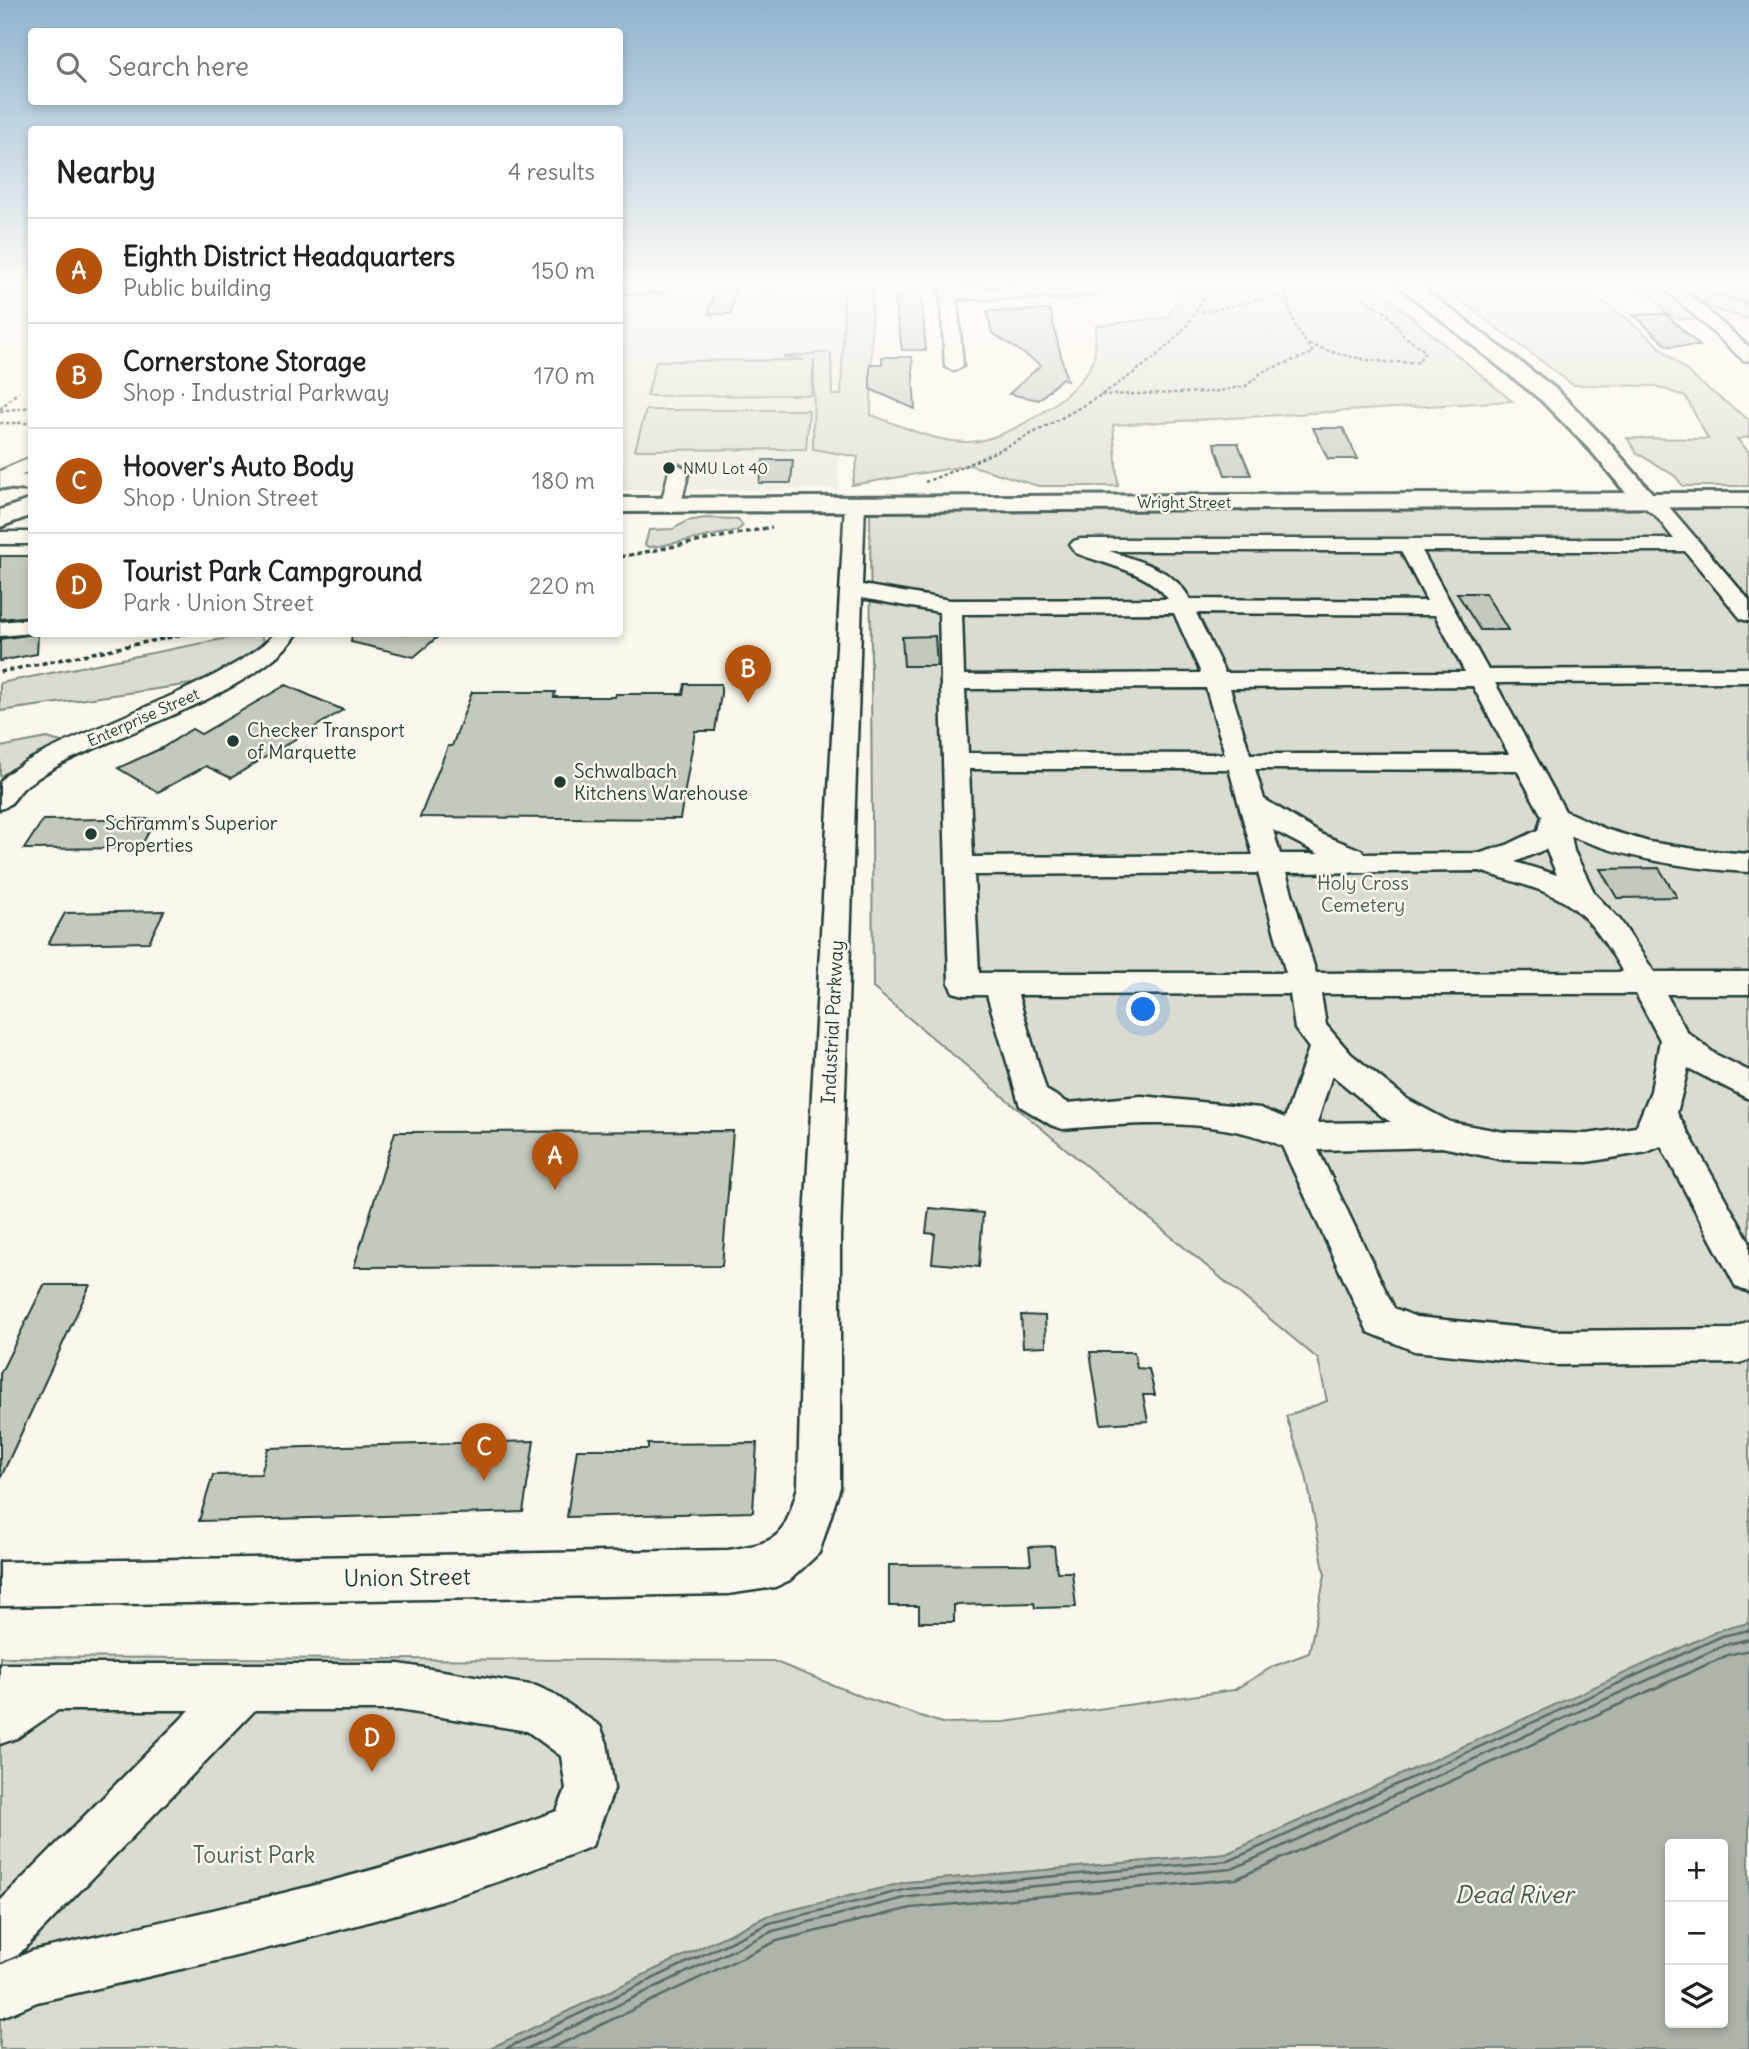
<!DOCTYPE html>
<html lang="en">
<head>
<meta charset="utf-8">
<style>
  body { margin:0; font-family:Delius,sans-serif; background:#f6f6f6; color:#202124 }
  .controls { position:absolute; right:21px; bottom:21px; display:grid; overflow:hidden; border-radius:7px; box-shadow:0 4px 10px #0003 }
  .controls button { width:63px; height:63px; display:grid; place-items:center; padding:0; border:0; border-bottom:2px solid #e0e0e0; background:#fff; color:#202124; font:35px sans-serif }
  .you { position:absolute; left:1144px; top:1010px; width:24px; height:24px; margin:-18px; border:5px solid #fff; border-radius:50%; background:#1a73e8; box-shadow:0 0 0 10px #1a73e833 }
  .badge { display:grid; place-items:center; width:46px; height:46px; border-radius:50%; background:#b45309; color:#fff; font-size:23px; font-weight:700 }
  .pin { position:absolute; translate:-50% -58px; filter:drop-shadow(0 2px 4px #0008) }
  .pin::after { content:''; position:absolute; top:37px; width:24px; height:21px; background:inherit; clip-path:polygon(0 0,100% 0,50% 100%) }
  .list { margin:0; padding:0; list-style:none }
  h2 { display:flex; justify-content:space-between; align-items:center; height:91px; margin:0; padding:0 28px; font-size:30px }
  h2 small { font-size:23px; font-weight:400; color:#757577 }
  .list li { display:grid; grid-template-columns:46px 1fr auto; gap:21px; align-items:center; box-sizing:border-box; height:105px; padding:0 28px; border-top:2px solid #e0e0e0 }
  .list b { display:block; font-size:26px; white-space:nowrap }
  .list p { margin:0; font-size:23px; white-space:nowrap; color:#757577 }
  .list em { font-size:23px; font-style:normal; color:#757577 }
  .icon { flex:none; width:38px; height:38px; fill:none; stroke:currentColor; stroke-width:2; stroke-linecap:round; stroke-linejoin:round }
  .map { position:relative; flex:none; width:1749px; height:2049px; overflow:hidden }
  .search { position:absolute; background:#fff; box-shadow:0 4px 10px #0003; left:28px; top:28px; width:595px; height:77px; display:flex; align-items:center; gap:18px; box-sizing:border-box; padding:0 24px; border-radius:7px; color:#757577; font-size:26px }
  .panel { position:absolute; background:#fff; box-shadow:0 4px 10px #0003; left:28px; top:126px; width:595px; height:511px; border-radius:7px }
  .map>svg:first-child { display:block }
  .built { fill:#eae9de }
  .green { fill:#dbdcd1; stroke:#7d8c82; stroke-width:2 }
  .water { fill:#adb4aa; stroke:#74847b; stroke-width:2; fill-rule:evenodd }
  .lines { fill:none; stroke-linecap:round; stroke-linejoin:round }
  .shore { stroke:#586d63; stroke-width:2.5 }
  .stream { stroke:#74847b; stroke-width:4.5 }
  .building { fill:#c4c9be; stroke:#1f3d34; stroke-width:2 }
  .minor-casing { stroke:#1f3d34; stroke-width:5 }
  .major-casing { stroke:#1f3d34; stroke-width:6 }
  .path-far1 { stroke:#1f3d34; stroke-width:2.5; stroke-dasharray:3.5 2.5; stroke-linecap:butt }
  .path { stroke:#1f3d34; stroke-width:3.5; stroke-dasharray:5 3.5; stroke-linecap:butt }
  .minor { fill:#fbf7ec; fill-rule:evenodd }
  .major { fill:#fbf7ec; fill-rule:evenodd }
  .poi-dot { fill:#1f3d34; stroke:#fbf7ec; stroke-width:2.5 }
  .labels { text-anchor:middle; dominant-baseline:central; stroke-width:5; stroke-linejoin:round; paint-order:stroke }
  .far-poi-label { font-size:16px; fill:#1f3d34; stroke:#fbf7ec; text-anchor:start }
  .far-street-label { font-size:16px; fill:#1f3d34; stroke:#fbf7ec }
  .poi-label { font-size:19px; fill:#1f3d34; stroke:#fbf7ec; text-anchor:start }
  .park-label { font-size:19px; fill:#455d53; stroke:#fbf7ec }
  .street-label { font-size:19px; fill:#1f3d34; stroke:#fbf7ec }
  .near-street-label { font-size:23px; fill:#1f3d34; stroke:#fbf7ec }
  .near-park-label { font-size:23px; fill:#455d53; stroke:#fbf7ec }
  .near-water-label { font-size:24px; font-style:italic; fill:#425b52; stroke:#fbf7ec }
</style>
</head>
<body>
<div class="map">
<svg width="1749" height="2049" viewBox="0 0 1749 2049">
  <rect width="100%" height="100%" fill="#fbf7ec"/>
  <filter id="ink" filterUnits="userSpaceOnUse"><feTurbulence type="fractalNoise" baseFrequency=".0143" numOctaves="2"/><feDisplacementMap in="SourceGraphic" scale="14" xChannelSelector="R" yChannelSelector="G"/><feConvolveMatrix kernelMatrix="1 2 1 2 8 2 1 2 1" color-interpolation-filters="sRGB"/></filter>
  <g filter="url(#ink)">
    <g class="built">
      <rect x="0" y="283" width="31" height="45"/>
      <path d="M620,283H845L838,489L620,490Z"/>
    </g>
    <g class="green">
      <path d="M740,283H872L871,415C902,426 936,443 969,442C1006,441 1077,397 1092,363C1097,353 1095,338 1096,326L1168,317L1186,283H1371L1512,401L1113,425L1118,486H1038L970,465L852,485L858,457L813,449L814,359L811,395L647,396L656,361L804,360L783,357L828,352L831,354L832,395H841L845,286C818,282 758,295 740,283Z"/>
      <path d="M1437,283H1571L1572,286C1621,306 1657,346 1697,380C1714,394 1732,407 1749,420V437L1737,439L1749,452V486H1683L1675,476L1637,453L1627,438L1708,439L1686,397L1656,386L1573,385Z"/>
      <path d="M1619,283H1662L1700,319H1680L1665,313C1658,293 1637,289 1619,283Z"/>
      <path d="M1680,283H1749V319L1712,309Z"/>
      <path d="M646,410H809L806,449L635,450Z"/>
      <path d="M1749,508V1623L1720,1630L1226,1854L907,1882L767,1916L489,2049H0V1657L773,1661L863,1697L942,1723L1004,1722L1234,1690L1274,1666L1309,1653L1325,1575L1306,1475L1286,1416L1327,1401L1318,1359L873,988L870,511Z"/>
      <path d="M705,518L738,519L743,526L736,531L659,546L649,547L645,545L649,530L673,529L687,521Z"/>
      <path d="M243,635H261L264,642L252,654L206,682L0,711V683Z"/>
      <path d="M47,738L61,742L59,747L0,776V747Z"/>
    </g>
    <path class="water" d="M1749,1623V2049H489L767,1916L907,1882L1226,1854L1720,1630ZM1670,1844H1723V2023H1670Z"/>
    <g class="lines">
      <g class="shore">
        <path d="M505,2049L770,1923L908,1889L1229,1861L1722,1636L1749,1630"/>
        <path d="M526,2049L773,1931L909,1897L1232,1869L1725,1645L1749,1639"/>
        <path d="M550,2049L777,1941L911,1908L1236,1879L1728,1655L1749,1650"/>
      </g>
      <path class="stream" d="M1690,287L1749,304"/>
    </g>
    <g class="building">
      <path d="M899,283H920L926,350H902L894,297H900Z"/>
      <path d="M736,285L731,314H709L714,286Z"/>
      <path d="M1050,310L1067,381L1062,378L1039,400L1009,394L1041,365L992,333L987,311Z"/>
      <path d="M1666,314L1700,346H1667L1634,315Z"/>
      <path d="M882,357H912L915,409L870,389V364H882Z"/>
      <path d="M1313,428H1343L1358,459H1328Z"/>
      <path d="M1214,443H1238L1251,475H1225Z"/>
      <path d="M763,460H793L791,483H759Z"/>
      <path d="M0,556H32V616L0,619Z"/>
      <path d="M1457,593H1485L1508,630H1480Z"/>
      <path d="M34,634H38L37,654L0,661V639Z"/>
      <path d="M352,634H441L414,657L351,642Z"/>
      <path d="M935,636L937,666H904L902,637Z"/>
      <path d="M685,684H721V694L715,731H695L680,819L420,817L448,746H452L472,692H555L554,697H615L616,694H683Z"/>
      <path d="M286,685L343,710L231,778L206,766L158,792L118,768L162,748L192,729L201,734Z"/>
      <path d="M108,819H156L140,848L24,849L43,820Z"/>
      <path d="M1659,868L1677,897L1617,898L1600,869Z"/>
      <path d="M164,911L149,942L48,944L65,913Z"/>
      <path d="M733,1131L722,1266L354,1267L395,1132Z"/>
      <path d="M929,1208L983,1213L979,1267L932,1263L935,1234L926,1233Z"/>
      <path d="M44,1285H90L0,1479V1374Z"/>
      <path d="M1021,1315L1045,1316L1046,1346L1023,1347Z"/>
      <path d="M1090,1352H1134L1137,1368L1149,1369L1155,1395H1143L1148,1421L1101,1424Z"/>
      <path d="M534,1441L523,1512L199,1521L213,1475L261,1474L268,1448Z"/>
      <path d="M757,1443L753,1512L567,1517L577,1449H648V1444Z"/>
      <path d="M1054,1546L1057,1572H1072L1076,1607L1035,1608L1034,1603L954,1605V1622H919V1606H889V1565L1031,1564L1029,1547Z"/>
    </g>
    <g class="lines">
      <defs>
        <g id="minor">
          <path d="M620,283H669L664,290L659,292L620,293Z"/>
          <path d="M940,283H955L956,289L1078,287L1090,283H1105L1100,291L1078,297L957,299L963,366L954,371L945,366Z"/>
          <path d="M1659,283H1676L1749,347V361L1743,360Z"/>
          <path d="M32,457V471L0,484V471Z"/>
          <path d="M679,465L689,471L681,504L678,508H664L661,504L669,471Z"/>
          <path d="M1646,495L1670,508L1749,600V621L1741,619L1685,551H1422L1488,670L1749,668V682L1495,683L1565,811L1608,830L1649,842L1701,850L1749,854V872C1688,869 1628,859 1571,836L1574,851L1595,894L1620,920L1654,972H1749V994H1666L1687,1032L1715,1054L1749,1071V1099L1688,1068L1677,1113L1749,1241V1292L1736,1287L1661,1146L1647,1152L1587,1162L1504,1160L1442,1147L1318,1150L1394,1308L1416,1317L1555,1331L1732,1329L1749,1321V1360L1739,1363L1555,1365L1414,1351L1368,1332L1282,1146C1220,1117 1131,1123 1063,1129L1051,1125L1020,1106L987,995H964L953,992L949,984L939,612L862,598L840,1237V1487L819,1553L790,1580L775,1587L728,1594L0,1606V1562L728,1550C781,1542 783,1538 798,1487L804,1237L845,503L848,499H862L865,503L862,585L950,600L1168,599C1149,571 1105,565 1076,553L1070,545L1074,541L1081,539H1674L1656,516L1636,501L1639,497ZM1109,551H1401L1427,601L1190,599C1174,569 1139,561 1109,551ZM1174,613L1201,673L964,675L962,614ZM1196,613L1435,615L1465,672L1225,673ZM1473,686L1509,754H1250L1230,688ZM1206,688L1225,754L968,753L965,689ZM969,769H1229L1253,855L973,857ZM1255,769L1517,770L1542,816L1538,830L1507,845L1481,853L1364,854L1361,850L1321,834L1264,799ZM1273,830L1319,854H1280ZM1546,849L1557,875L1515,862ZM1480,871C1560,896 1579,896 1623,972L1316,973L1286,873ZM1258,873L1286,973H979L974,875ZM1290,994L1295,1029L1309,1048L1285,1118L1260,1108L1141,1096L1068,1103L1046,1090L1018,995ZM1321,994H1636L1660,1040L1651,1091L1636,1127L1587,1134L1504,1132L1450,1122L1407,1099L1351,1054L1326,1025ZM1332,1075L1383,1117L1391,1122L1317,1123Z"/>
          <rect x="0" y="532" width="32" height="12"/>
          <path d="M32,619V633L0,636V622Z"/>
          <path d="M274,634H297C257,692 124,731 59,765C48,771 37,778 27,785C16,793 14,806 0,809C0,802 0,790 0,783C12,751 234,685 274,634Z"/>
          <path d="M0,1664H399L536,1686L552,1693L600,1726L607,1743L614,1789L592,1846C414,1920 224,1959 37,2002L0,2018V1965L32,1951C209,1911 387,1874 557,1811L566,1789L561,1756L527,1731L399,1710H255L18,1955L0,1963V1901L190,1710H58L17,1738L0,1744Z"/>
        </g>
        <g id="major">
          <path d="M1395,283H1416L1557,390L1608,442L1652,493H1749V507L620,512V498L1626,493L1592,452L1541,400Z"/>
          <path d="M0,474L32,476V490L0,488Z"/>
          <path d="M32,499V515L0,527V510Z"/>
        </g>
      </defs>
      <use href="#minor" class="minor-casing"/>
      <use href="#major" class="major-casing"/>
      <g class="path-far1">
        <path d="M1283,287L1314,283"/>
        <path d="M0,294H32"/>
        <path d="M1195,311H1209L1285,294"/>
        <path d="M1309,344C1345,358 1380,364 1418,362L1425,351L1404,336L1388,314L1359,296L1347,283"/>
        <path d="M1101,395L1213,392L1246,386L1262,372L1313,353L1295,326L1281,283"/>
        <path d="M0,409L18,392"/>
        <path d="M0,411L32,407"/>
        <path d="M0,423H28"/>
        <path d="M925,482C996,455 1147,382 1190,321C1198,309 1204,295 1211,283"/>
      </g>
      <g class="path">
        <path d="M620,557L772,527"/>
        <path d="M0,672L186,634"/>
      </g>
      <use href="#minor" class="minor"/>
      <use href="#major" class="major"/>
    </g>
  </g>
  <linearGradient id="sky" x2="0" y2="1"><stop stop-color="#90b4cf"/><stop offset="0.5" stop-color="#fdfbf6"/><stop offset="1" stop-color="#fdfbf6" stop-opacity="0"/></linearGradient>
  <rect width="1749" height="570" fill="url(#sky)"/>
  <g class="poi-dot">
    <circle cx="669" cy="468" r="7"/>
    <circle cx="233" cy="741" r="7"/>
    <circle cx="560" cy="782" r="7"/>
    <circle cx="91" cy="834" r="7"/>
  </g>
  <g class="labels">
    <g class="far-poi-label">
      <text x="683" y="468">NMU Lot 40</text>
    </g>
    <g class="far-street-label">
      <text x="1184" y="502">Wright Street</text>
      <text transform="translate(143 717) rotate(-24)">Enterprise Street</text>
    </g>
    <g class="poi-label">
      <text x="247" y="730">Checker Transport<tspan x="247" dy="22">of Marquette</tspan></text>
      <text x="574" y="771">Schwalbach<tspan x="574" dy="22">Kitchens Warehouse</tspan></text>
      <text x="105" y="823">Schramm's Superior<tspan x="105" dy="22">Properties</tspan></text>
    </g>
    <g class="park-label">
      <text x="1363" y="883">Holy Cross<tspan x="1363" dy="22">Cemetery</tspan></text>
    </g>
    <g class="street-label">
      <text transform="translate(832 1022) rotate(-87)">Industrial Parkway</text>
    </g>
    <g class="near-street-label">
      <text transform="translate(407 1577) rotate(-1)">Union Street</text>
    </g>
    <g class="near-park-label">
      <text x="254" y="1854">Tourist Park</text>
    </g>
    <g class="near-water-label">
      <text x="1514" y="1894">Dead River</text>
    </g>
  </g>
</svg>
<div class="controls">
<button>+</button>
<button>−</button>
<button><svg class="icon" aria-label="layers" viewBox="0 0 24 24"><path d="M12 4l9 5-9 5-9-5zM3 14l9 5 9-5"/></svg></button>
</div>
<div class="you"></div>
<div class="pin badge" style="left:555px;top:1190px">A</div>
<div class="pin badge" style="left:748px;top:703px">B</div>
<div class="pin badge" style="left:484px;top:1481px">C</div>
<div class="pin badge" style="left:372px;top:1772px">D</div>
<div class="search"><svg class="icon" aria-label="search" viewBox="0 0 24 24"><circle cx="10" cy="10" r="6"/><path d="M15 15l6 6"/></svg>Search here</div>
<section class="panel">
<h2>Nearby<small>4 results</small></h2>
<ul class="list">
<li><span class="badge">A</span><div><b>Eighth District Headquarters</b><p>Public building</p></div><em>150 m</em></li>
<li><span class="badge">B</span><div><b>Cornerstone Storage</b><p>Shop · Industrial Parkway</p></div><em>170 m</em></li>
<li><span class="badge">C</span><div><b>Hoover's Auto Body</b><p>Shop · Union Street</p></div><em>180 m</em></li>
<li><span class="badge">D</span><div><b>Tourist Park Campground</b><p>Park · Union Street</p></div><em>220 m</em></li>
</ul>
</section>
</div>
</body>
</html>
